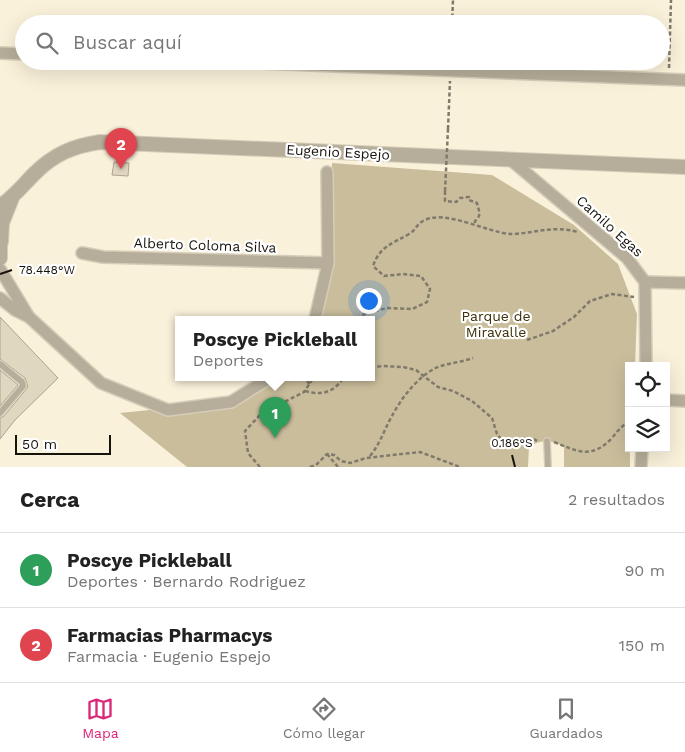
<!DOCTYPE html>
<html lang="es">
<head>
<meta charset="utf-8">
<style>
  body { margin:0; font-family:"Work Sans",sans-serif; background:#f2f2f2; color:#222 }
  .controls { position:absolute; right:15px; bottom:15px; display:grid; overflow:hidden; border-radius:0px; box-shadow:0 5px 20px #0002 }
  .controls button { width:45px; height:45px; display:grid; place-items:center; padding:0; border:0; border-bottom:1px solid #e0e0e0; background:#fff; color:#222; font:25px sans-serif }
  .scale { position:absolute; left:15px; bottom:12px; width:96px; box-sizing:border-box; padding-left:5px; border:2px solid #16130b; border-top:0; font-size:14px; line-height:18px; white-space:nowrap; color:#16130b; -webkit-text-stroke:4px #fff; paint-order:stroke }
  .you { position:absolute; left:368px; top:300px; width:18px; height:18px; margin:-12px; border:4px solid #fff; border-radius:50%; background:#1a73e8; box-shadow:0 0 0 8px #1a73e833 }
  .badge { display:grid; place-items:center; width:32px; height:32px; border-radius:50%; background:#db2777; color:#fff; font-size:16px; font-weight:700 }
  .pin { position:absolute; translate:-50% -41px; filter:drop-shadow(0 1px 2px #0008) }
  .pin::after { content:''; position:absolute; top:26px; width:18px; height:15px; background:inherit; clip-path:polygon(0 0,100% 0,50% 100%) }
  .popup { position:absolute; left:175px; top:316px; width:200px; height:65px; box-sizing:border-box; display:grid; place-content:center; border-radius:0px; background:#fff; filter:drop-shadow(0 1px 4px #0005); font-size:16px; white-space:nowrap; color:#767676 }
  .popup b { font-size:19px; color:#222 }
  .popup::after { content:''; position:absolute; left:50%; top:100%; margin-left:-10px; border:10px solid transparent; border-top-color:#fff }
  .list { margin:0; padding:0; list-style:none }
  h2 { display:flex; justify-content:space-between; align-items:center; height:65px; margin:0; padding:0 20px; font-size:21px }
  h2 small { font-size:16px; font-weight:400; color:#767676 }
  .list li { display:grid; grid-template-columns:32px 1fr auto; gap:15px; align-items:center; box-sizing:border-box; height:75px; padding:0 20px; border-top:1px solid #e0e0e0 }
  .list b { display:block; font-size:19px; white-space:nowrap }
  .list p { margin:0; font-size:16px; white-space:nowrap; color:#767676 }
  .list em { font-size:16px; font-style:normal; color:#767676 }
  .icon { flex:none; width:28px; height:28px; fill:none; stroke:currentColor; stroke-width:2; stroke-linecap:round; stroke-linejoin:round }
  .map { position:relative; flex:none; width:685px; height:467px; overflow:hidden }
  .search { position:absolute; background:#fff; box-shadow:0 5px 20px #0002; left:15px; right:15px; top:15px; height:55px; display:flex; align-items:center; gap:12px; box-sizing:border-box; padding:0 18px; border-radius:28px; color:#767676; font-size:19px }
  .sheet { height:215px; background:#fff }
  nav { display:flex; justify-content:space-around; align-items:center; box-sizing:border-box; height:70px; border-top:1px solid #e0e0e0; background:#fff; font-size:14px; color:#767676 }
  nav a { display:grid; justify-items:center; gap:2px }
  nav .on { color:#db2777 }
  .map>svg:first-child { display:block }
  .green { fill:#cabd9c }
  .building { fill:#e0d7c0; stroke:#ada48e }
  .lines { fill:none; stroke-linecap:round; stroke-linejoin:round }
  .service-casing { stroke:#d6cdb9; stroke-width:8 }
  .minor-casing { stroke:#d6cdb9; stroke-width:14 }
  .tertiary-casing { stroke:#d6cdb9; stroke-width:16 }
  .path { stroke:#807a6b; stroke-width:2.5; stroke-dasharray:4 2.5; stroke-linecap:butt }
  .service { stroke:#b6ae9a; stroke-width:5.5 }
  .minor { stroke:#b6ae9a; stroke-width:11 }
  .tertiary { stroke:#b6ae9a; stroke-width:14 }
  .path-bridge { stroke:#807a6b; stroke-width:2.5; stroke-dasharray:4 2.5; stroke-linecap:butt }
  .ticks { fill:none; stroke:#16130b; stroke-width:2 }
  .labels { text-anchor:middle; dominant-baseline:central; stroke-width:4.5; stroke-linejoin:round; paint-order:stroke }
  .street-label { font-size:14px; fill:#16130b; stroke:#fff }
  .park-label { font-size:14px; fill:#3e300a; stroke:#fff }
  .ticks-label { font-size:12px; text-anchor:middle; fill:#16130b; stroke:#fff; stroke-width:4.5; stroke-linejoin:round; paint-order:stroke }
</style>
</head>
<body>
<div class="map">
<svg width="685" height="467" viewBox="0 0 685 467">
  <rect width="100%" height="100%" fill="#faf1da"/>
  <path class="green" d="M332,163L492,175L574,225L618,264L637,314L635,366H629L630,467H564V447C551,439 542,440 529,446L528,467H187L120,413L228,402L270,377H371V319H315L332,263Z"/>
  <g class="building">
    <path d="M114,162L129,163L128,176L112,175Z"/>
    <path d="M0,317L58,378L15,420L0,439V418L4,416L28,387L25,378L0,359Z"/>
    <path d="M0,370L18,385L0,406Z"/>
  </g>
  <g class="lines">
    <defs>
      <g id="service">
        <path d="M0,364L22,382L23,386L0,413"/>
        <path d="M547,441L548,467"/>
      </g>
      <g id="minor">
        <path d="M0,53L24,54"/>
        <path d="M207,61L685,80"/>
        <path d="M511,160L627,258L645,282L646,366"/>
        <path d="M82,253L103,257L328,263"/>
        <path d="M0,269L29,317"/>
        <path d="M645,282L685,283"/>
        <path d="M0,298L15,310L29,317L101,383L168,410L231,402L271,377"/>
        <path d="M315,319L328,263L327,172"/>
        <path d="M666,400L685,401"/>
        <path d="M641,467L642,448"/>
      </g>
      <g id="tertiary">
        <path d="M0,206C14,197 23,185 34,174C54,154 73,146 100,142L685,167"/>
        <path d="M0,240V258"/>
        <path d="M1,242L2,223L12,198"/>
      </g>
    </defs>
    <use href="#service" class="service-casing"/>
    <use href="#minor" class="minor-casing"/>
    <use href="#tertiary" class="tertiary-casing"/>
    <g class="path">
      <path d="M452,24L453,0"/>
      <path d="M669,68L671,0"/>
      <path d="M448,129L450,81"/>
      <path d="M445,191V201L456,202L460,198L469,197V200L477,203C479,212 482,215 475,221V225"/>
      <path d="M357,319L362,315L372,312L387,308L412,309L427,302L430,289L421,276L403,274L384,276L373,266C380,246 392,244 409,234C415,231 417,224 423,221C445,208 489,234 513,234C537,233 552,225 578,232"/>
      <path d="M527,340L553,331L574,317L590,301L612,294L634,297"/>
      <path d="M371,368L382,366L403,367L416,370L438,387L453,391L472,401L492,418L497,434L504,443C519,440 526,434 539,442"/>
      <path d="M302,377L310,384"/>
      <path d="M305,391C323,396 334,392 344,377"/>
      <path d="M554,442C577,451 591,460 612,438C617,432 621,426 629,422"/>
      <path d="M327,454L338,467"/>
      <path d="M370,456C380,444 384,430 392,416C401,399 415,380 432,370C443,363 460,363 473,358"/>
      <path d="M260,467L248,453L245,431L261,414L304,392L314,377"/>
      <path d="M310,467L316,465L327,454L334,455L341,461L350,463L366,458L420,452L460,467"/>
    </g>
    <use href="#service" class="service"/>
    <use href="#minor" class="minor"/>
    <use href="#tertiary" class="tertiary"/>
    <path class="path-bridge" d="M445,191L448,129"/>
  </g>
  <path class="ticks" d="M0,274L12,270M512,455L515,467"/>
  <g class="labels">
    <g class="street-label">
      <text transform="translate(338 152) rotate(3)">Eugenio Espejo</text>
      <text transform="translate(610 226) rotate(42)">Camilo Egas</text>
      <text transform="translate(205 245) rotate(2)">Alberto Coloma Silva</text>
    </g>
    <g class="park-label">
      <text x="496" y="316">Parque de<tspan x="496" dy="16">Miravalle</tspan></text>
    </g>
  </g>
  <g class="ticks-label">
    <text x="47" y="274">78.448°W</text>
    <text x="512" y="447">0.186°S</text>
  </g>
</svg>
<div class="controls">
<button><svg class="icon" aria-label="locate" viewBox="0 0 24 24"><circle cx="12" cy="12" r="6"/><path d="M12 2v4M12 18v4M2 12h4M18 12h4"/></svg></button>
<button><svg class="icon" aria-label="layers" viewBox="0 0 24 24"><path d="M12 4l9 5-9 5-9-5zM3 14l9 5 9-5"/></svg></button>
</div>
<div class="scale">50 m</div>
<div class="you"></div>
<div class="pin badge" style="left:275px;top:438px;background:#2e9e5b">1</div>
<div class="popup"><b>Poscye Pickleball</b>Deportes</div>
<div class="pin badge" style="left:121px;top:169px;background:#e0444e">2</div>
<div class="search"><svg class="icon" aria-label="search" viewBox="0 0 24 24"><circle cx="10" cy="10" r="6"/><path d="M15 15l6 6"/></svg>Buscar aquí</div>
</div>
<section class="sheet">
<h2>Cerca<small>2 resultados</small></h2>
<ul class="list">
<li><span class="badge" style="background:#2e9e5b">1</span><div><b>Poscye Pickleball</b><p>Deportes · Bernardo Rodriguez</p></div><em>90 m</em></li>
<li><span class="badge" style="background:#e0444e">2</span><div><b>Farmacias Pharmacys</b><p>Farmacia · Eugenio Espejo</p></div><em>150 m</em></li>
</ul>
</section>
<nav>
<a class="on"><svg class="icon" aria-label="map" viewBox="0 0 24 24"><path d="M3 6l6-2 6 2 6-2v14l-6 2-6-2-6 2zM9 4v14M15 6v14"/></svg>Mapa</a>
<a><svg class="icon" aria-label="directions" viewBox="0 0 24 24"><path d="M12 3l9 9-9 9-9-9zM9 14v-3h6M13 9l2 2-2 2"/></svg>Cómo llegar</a>
<a><svg class="icon" aria-label="saved" viewBox="0 0 24 24"><path d="M7 4h10v16l-5-4-5 4z"/></svg>Guardados</a>
</nav>
</body>
</html>
